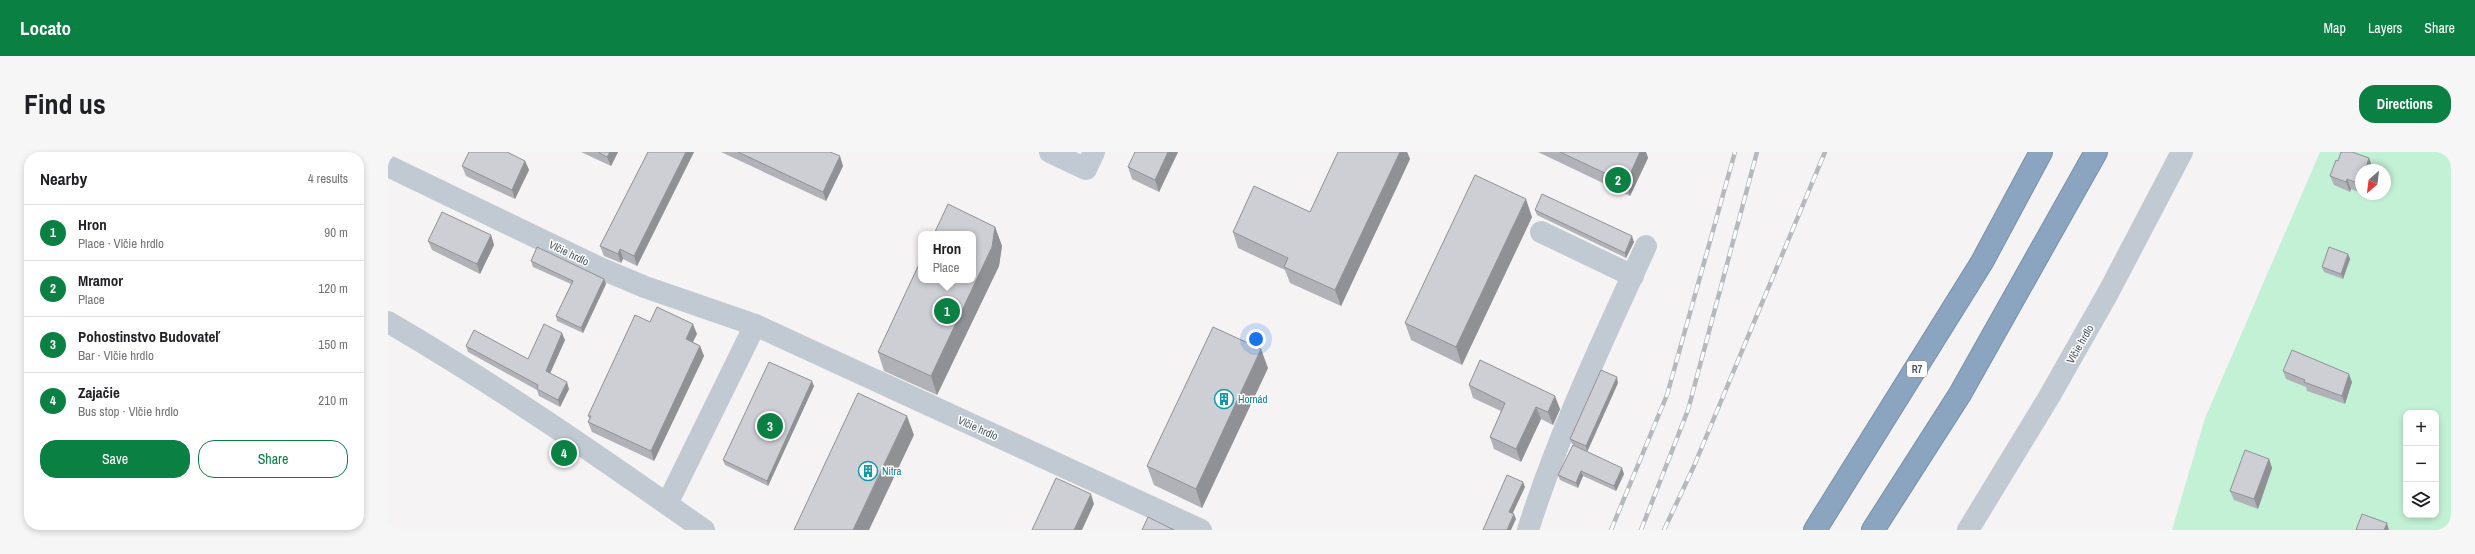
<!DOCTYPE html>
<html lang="en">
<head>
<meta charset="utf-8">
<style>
  body { margin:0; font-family:"Archivo Narrow",sans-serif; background:#f6f6f6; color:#202124 }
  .controls { position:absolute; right:12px; bottom:12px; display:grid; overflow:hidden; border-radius:8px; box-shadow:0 2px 6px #0003 }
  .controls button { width:36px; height:36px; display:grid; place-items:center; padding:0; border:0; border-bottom:1px solid #e0e0e0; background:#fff; color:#202124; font:20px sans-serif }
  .compass { position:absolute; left:1967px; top:12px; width:36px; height:36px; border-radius:50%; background:#fff; box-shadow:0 2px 6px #0003; rotate:208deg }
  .you { position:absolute; left:868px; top:187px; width:14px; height:14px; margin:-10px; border:3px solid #fff; border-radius:50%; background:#1a73e8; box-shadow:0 0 0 6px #1a73e833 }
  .badge { display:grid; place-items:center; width:26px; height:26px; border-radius:50%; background:#0b8043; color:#fff; font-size:13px; font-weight:700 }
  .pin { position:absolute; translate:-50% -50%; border:2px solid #fff; box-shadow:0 1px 4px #0006 }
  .popup { position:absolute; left:530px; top:79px; width:58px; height:52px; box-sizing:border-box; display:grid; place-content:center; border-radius:8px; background:#fff; filter:drop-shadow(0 1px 3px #0005); font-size:13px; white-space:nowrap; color:#757577 }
  .popup b { font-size:15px; color:#202124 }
  .popup::after { content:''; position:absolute; left:50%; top:100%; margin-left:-8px; border:8px solid transparent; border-top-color:#fff }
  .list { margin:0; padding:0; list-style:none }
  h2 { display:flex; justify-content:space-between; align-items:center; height:52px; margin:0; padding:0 16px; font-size:17px }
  h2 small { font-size:13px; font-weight:400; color:#757577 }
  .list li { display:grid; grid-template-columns:26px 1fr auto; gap:12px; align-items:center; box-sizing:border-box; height:56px; padding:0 16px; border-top:1px solid #e0e0e0 }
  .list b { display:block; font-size:15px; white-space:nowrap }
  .list p { margin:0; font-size:13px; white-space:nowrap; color:#757577 }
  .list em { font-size:13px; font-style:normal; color:#757577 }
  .actions { display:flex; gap:8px; padding:12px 16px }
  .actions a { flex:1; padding:9px 0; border:1px solid #0b8043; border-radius:16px; text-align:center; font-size:14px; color:#0b8043 }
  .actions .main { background:#0b8043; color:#fff }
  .icon { flex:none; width:22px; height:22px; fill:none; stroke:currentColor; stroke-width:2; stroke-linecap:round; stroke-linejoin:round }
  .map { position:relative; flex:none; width:2063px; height:378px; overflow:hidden; border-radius:16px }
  header { display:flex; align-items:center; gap:24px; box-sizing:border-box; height:56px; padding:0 20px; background:#0b8043; color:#fff }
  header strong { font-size:19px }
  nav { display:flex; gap:22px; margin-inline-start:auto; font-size:14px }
  .intro { display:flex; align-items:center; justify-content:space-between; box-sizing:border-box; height:96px; padding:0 24px }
  h1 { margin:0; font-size:28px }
  .button { padding:10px 18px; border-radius:16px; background:#0b8043; color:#fff; font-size:14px; font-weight:700 }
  main { display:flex; gap:24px; padding:0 24px }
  aside { flex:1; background:#fff; border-radius:16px; box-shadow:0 2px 6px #0003 }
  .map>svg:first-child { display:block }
  .green { fill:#c3f1d5; fill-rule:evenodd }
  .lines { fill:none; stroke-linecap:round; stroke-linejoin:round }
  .highway-casing { stroke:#7690ad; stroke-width:24 }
  .minor { stroke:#c1cad2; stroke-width:22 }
  .highway { stroke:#8ba5c1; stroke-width:22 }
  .rail-casing { stroke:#b5b8bd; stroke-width:4.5 }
  .rail { stroke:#fff; stroke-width:3; stroke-dasharray:9; stroke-linecap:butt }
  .wall { fill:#b0b2b7 }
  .shaded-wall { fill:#909195 }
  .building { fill:#cdcfd5; stroke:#909195 }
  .labels { text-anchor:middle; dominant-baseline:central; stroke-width:3; stroke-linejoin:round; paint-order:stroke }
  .shield { fill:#fff; stroke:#808990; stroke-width:1 }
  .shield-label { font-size:10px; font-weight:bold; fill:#4a5661 }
  .street-label { font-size:11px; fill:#4a5661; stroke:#fff }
  .culture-label { font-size:11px; fill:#0d838f; stroke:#fff; text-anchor:start }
</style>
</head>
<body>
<header>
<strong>Locato</strong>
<nav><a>Map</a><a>Layers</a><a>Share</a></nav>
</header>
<div class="intro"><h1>Find us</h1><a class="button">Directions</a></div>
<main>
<aside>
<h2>Nearby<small>4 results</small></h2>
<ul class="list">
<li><span class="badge">1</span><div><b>Hron</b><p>Place · Vlčie hrdlo</p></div><em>90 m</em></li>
<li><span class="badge">2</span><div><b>Mramor</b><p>Place</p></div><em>120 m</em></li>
<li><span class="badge">3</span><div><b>Pohostinstvo Budovateľ</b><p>Bar · Vlčie hrdlo</p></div><em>150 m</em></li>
<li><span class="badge">4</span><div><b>Zajačie</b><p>Bus stop · Vlčie hrdlo</p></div><em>210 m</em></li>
</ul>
<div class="actions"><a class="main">Save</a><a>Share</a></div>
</aside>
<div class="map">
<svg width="2063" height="378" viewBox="0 0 2063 378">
  <rect width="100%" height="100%" fill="#f5f3f3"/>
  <path class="green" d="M1932,0H2063V378H1784L1817,266ZM1973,18H1997V42H1973ZM2018,261H2048V363H2018Z"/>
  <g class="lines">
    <defs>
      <g id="highway">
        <path d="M1427,378L1594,110L1653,0"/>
        <path d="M1485,378L1572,242L1708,0"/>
      </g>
    </defs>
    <use href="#highway" class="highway-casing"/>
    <g class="minor">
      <path d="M662,0L698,17L706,0"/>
      <path d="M0,14L214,117L257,135L367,173"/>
      <path d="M1153,80L1245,124"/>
      <path d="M0,170C110,234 212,305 316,378"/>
      <path d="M279,352L367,173L813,378"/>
      <path d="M1140,378C1171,280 1215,188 1258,94"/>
      <path d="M1580,378L1661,245L1720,141L1794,0"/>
    </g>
    <use href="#highway" class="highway"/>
    <defs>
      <g id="rail">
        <path d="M1223,378L1279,243L1347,0"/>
        <path d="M1253,378L1300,258L1369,0"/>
        <path d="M1276,378L1306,314L1437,0"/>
      </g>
    </defs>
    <use href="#rail" class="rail-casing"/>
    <use href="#rail" class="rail"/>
  </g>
  <g class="wall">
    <path d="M193,0H230L223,14Z"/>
    <path d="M260,0H306L249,114L235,107L233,111L216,104L212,94Z"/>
    <path d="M333,0H442L455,14L438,49Z"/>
    <path d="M747,0H790L771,40L744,27L740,15Z"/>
    <path d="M950,0H1019L1022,7L953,154L902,131L897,118L850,96L845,80L922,60Z"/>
    <path d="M1150,0H1258L1260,6L1242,44Z"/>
    <path d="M137,9L141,18L127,47L78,24L74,14Z"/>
    <path d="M1950,9L1985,16L1984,18H1973V41L1963,37L1962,40L1946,33L1942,24Z"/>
    <path d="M1147,58L1246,90L1238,106L1149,63Z"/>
    <path d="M1144,65L1074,213L1023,188L1017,171Z"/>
    <path d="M607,75L614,94L611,114L549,243L496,219L490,200Z"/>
    <path d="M103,83L106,93L92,122L44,98L40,89Z"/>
    <path d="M1960,102L1962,107L1955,127L1936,120L1934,115Z"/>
    <path d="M143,109L216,127L218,132L195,181L169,169L168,164L183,132L145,115Z"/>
    <path d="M309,182L305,190L312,194L316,204L266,309L204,280L200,270L202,267L200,264Z"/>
    <path d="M177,188L162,221L181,237L172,255L151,244L149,238L80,200L78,194L140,207Z"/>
    <path d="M880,216L814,356L766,333L759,314Z"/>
    <path d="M1895,219L1964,230L1957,252L1919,239L1918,235L1898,227Z"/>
    <path d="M1230,231L1199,300L1184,292L1182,287Z"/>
    <path d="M1081,233L1172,257L1165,273L1153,267L1133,310L1106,297L1102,285L1113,259L1085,246Z"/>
    <path d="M426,234L380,334L337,313L335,308Z"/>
    <path d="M1185,293L1236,322L1228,339L1195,324L1190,336L1172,328L1170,323Z"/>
    <path d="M1881,307L1884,316L1870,357L1846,348L1842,339Z"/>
  </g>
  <g class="shaded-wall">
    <path d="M222,0H230L223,14L219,5Z"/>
    <path d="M298,0H306L249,114L246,104Z"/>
    <path d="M780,0H790L771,40L767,28Z"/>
    <path d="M1012,0H1019L1022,7L953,154L947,138Z"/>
    <path d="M1252,0H1258L1260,6L1242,44L1238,31Z"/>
    <path d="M452,4L455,14L438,49L435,40Z"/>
    <path d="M1981,6L1985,16L1984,18H1977Z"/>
    <path d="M137,9L141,18L127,47L124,38Z"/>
    <path d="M1959,27L1963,37L1962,40L1958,30Z"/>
    <path d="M1138,47L1144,65L1074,213L1068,195Z"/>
    <path d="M607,75L614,94L611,114L549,243L543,224Z"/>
    <path d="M103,83L106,93L92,122L89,112Z"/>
    <path d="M1244,84L1246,90L1238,106L1237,101Z"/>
    <path d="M232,97L235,107L233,111L230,102Z"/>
    <path d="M1960,102L1962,107L1955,127L1953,122Z"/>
    <path d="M216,127L218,132L195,181L193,176Z"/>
    <path d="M305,172L309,182L301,197L298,187Z"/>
    <path d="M174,181L177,188L160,226L158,219Z"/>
    <path d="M312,194L316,204L266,309L263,299Z"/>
    <path d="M873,197L880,216L814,356L808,337Z"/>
    <path d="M1961,222L1964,230L1957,252L1954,244Z"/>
    <path d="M1229,225L1230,231L1199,300L1198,294Z"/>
    <path d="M424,229L426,234L380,334L379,329Z"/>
    <path d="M179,230L181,237L172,255L170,248Z"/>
    <path d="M1167,244L1172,257L1165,273L1160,260Z"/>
    <path d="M1148,255L1153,267L1133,310L1128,297Z"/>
    <path d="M519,264L526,283L481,378H465Z"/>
    <path d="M1881,307L1884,316L1870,357L1866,347Z"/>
    <path d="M1234,316L1236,322L1228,339L1226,334Z"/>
    <path d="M1193,319L1195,324L1190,336L1188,331Z"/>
    <path d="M1135,330L1137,335L1123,365L1121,360Z"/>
    <path d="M703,342L706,352L694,378H686Z"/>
    <path d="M1126,362L1128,367L1123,378H1119Z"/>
    <path d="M1999,371L2001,378H1996Z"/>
  </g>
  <g class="building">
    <path d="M81,0H119L137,9L124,38L74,14Z"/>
    <path d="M210,0H222L219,5Z"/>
    <path d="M260,0H298L246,104L232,97L230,102L212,94Z"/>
    <path d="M350,0H442L452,4L435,40Z"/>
    <path d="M747,0H780L767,28L740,15Z"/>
    <path d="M950,0H1012L947,138L896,115L900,106L845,80L866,34L922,60Z"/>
    <path d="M1172,0H1252L1238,31Z"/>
    <path d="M1953,0H1964L1981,6L1977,18H1973V29L1972,32L1959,27L1958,30L1942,24L1948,8L1950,9Z"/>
    <path d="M1087,23L1138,47L1068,195L1017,171Z"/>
    <path d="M1154,42L1244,84L1237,101L1147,58Z"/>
    <path d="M560,52L607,75L604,95L543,224L490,200L533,108V128H585V82H546Z"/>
    <path d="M54,60L103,83L89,112L40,89Z"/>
    <path d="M149,95L216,127L193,176L168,164L185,129L143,109Z"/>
    <path d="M1941,95L1960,102L1953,122L1934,115Z"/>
    <path d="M269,155L305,172L298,187L312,194L263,299L200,270L203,264H200L247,163L262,170Z"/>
    <path d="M156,172L174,181L158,219L179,230L170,248L149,237L150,233L78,194L86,178L140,207Z"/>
    <path d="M825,175L873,197L808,337L759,314Z"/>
    <path d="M1904,198L1961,222L1954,244L1916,230L1917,228L1895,219Z"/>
    <path d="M1092,208L1167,244L1160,260L1148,255L1128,297L1102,285L1117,251L1081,233Z"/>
    <path d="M381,210L424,229L379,329L335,308Z"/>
    <path d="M1213,218L1229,225L1198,294L1182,287Z"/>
    <path d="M470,241L519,264L465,378H406Z"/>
    <path d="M1185,293L1234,316L1226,334L1193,319L1188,331L1170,323Z"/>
    <path d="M1857,298L1881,307L1866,347L1842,339Z"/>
    <path d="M1119,323L1135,330L1121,360L1126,362L1119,378H1095Z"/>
    <path d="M668,326L703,342L686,378H644Z"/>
    <path d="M1974,362L1999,371L1996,378H1968Z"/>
    <path d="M760,365L786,378H754Z"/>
  </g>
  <defs>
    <symbol id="building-ring" viewBox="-11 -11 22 22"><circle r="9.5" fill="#fff" stroke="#0f9aa8" stroke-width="1.5"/><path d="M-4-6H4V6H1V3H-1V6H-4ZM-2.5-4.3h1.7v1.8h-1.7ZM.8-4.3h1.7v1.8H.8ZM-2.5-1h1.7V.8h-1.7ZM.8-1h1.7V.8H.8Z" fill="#0f9aa8"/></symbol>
  </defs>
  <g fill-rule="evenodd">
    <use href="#building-ring" x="825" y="236" width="22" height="22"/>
    <use href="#building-ring" x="469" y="308" width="22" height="22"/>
  </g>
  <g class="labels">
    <rect class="shield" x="1519" y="209" width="20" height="16" rx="3"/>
    <g class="shield-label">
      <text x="1529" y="217">R7</text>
    </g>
    <g class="street-label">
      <text transform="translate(181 101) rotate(26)">Vlčie hrdlo</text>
      <text transform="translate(1692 192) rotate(-60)">Vlčie hrdlo</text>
      <text transform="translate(590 276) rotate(24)">Vlčie hrdlo</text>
    </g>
    <g class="culture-label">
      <text x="850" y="247">Hornád</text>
      <text x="494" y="319">Nitra</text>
    </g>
  </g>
</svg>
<div class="controls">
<button>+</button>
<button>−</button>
<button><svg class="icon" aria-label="layers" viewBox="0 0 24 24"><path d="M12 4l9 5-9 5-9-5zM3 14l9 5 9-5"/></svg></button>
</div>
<svg class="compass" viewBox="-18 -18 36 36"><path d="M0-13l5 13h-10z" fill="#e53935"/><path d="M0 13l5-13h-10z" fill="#757577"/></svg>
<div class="you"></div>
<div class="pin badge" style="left:559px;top:159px">1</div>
<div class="popup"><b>Hron</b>Place</div>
<div class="pin badge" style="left:1230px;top:28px">2</div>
<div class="pin badge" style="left:382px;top:274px">3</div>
<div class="pin badge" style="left:176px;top:301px">4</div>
</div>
</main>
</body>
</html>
